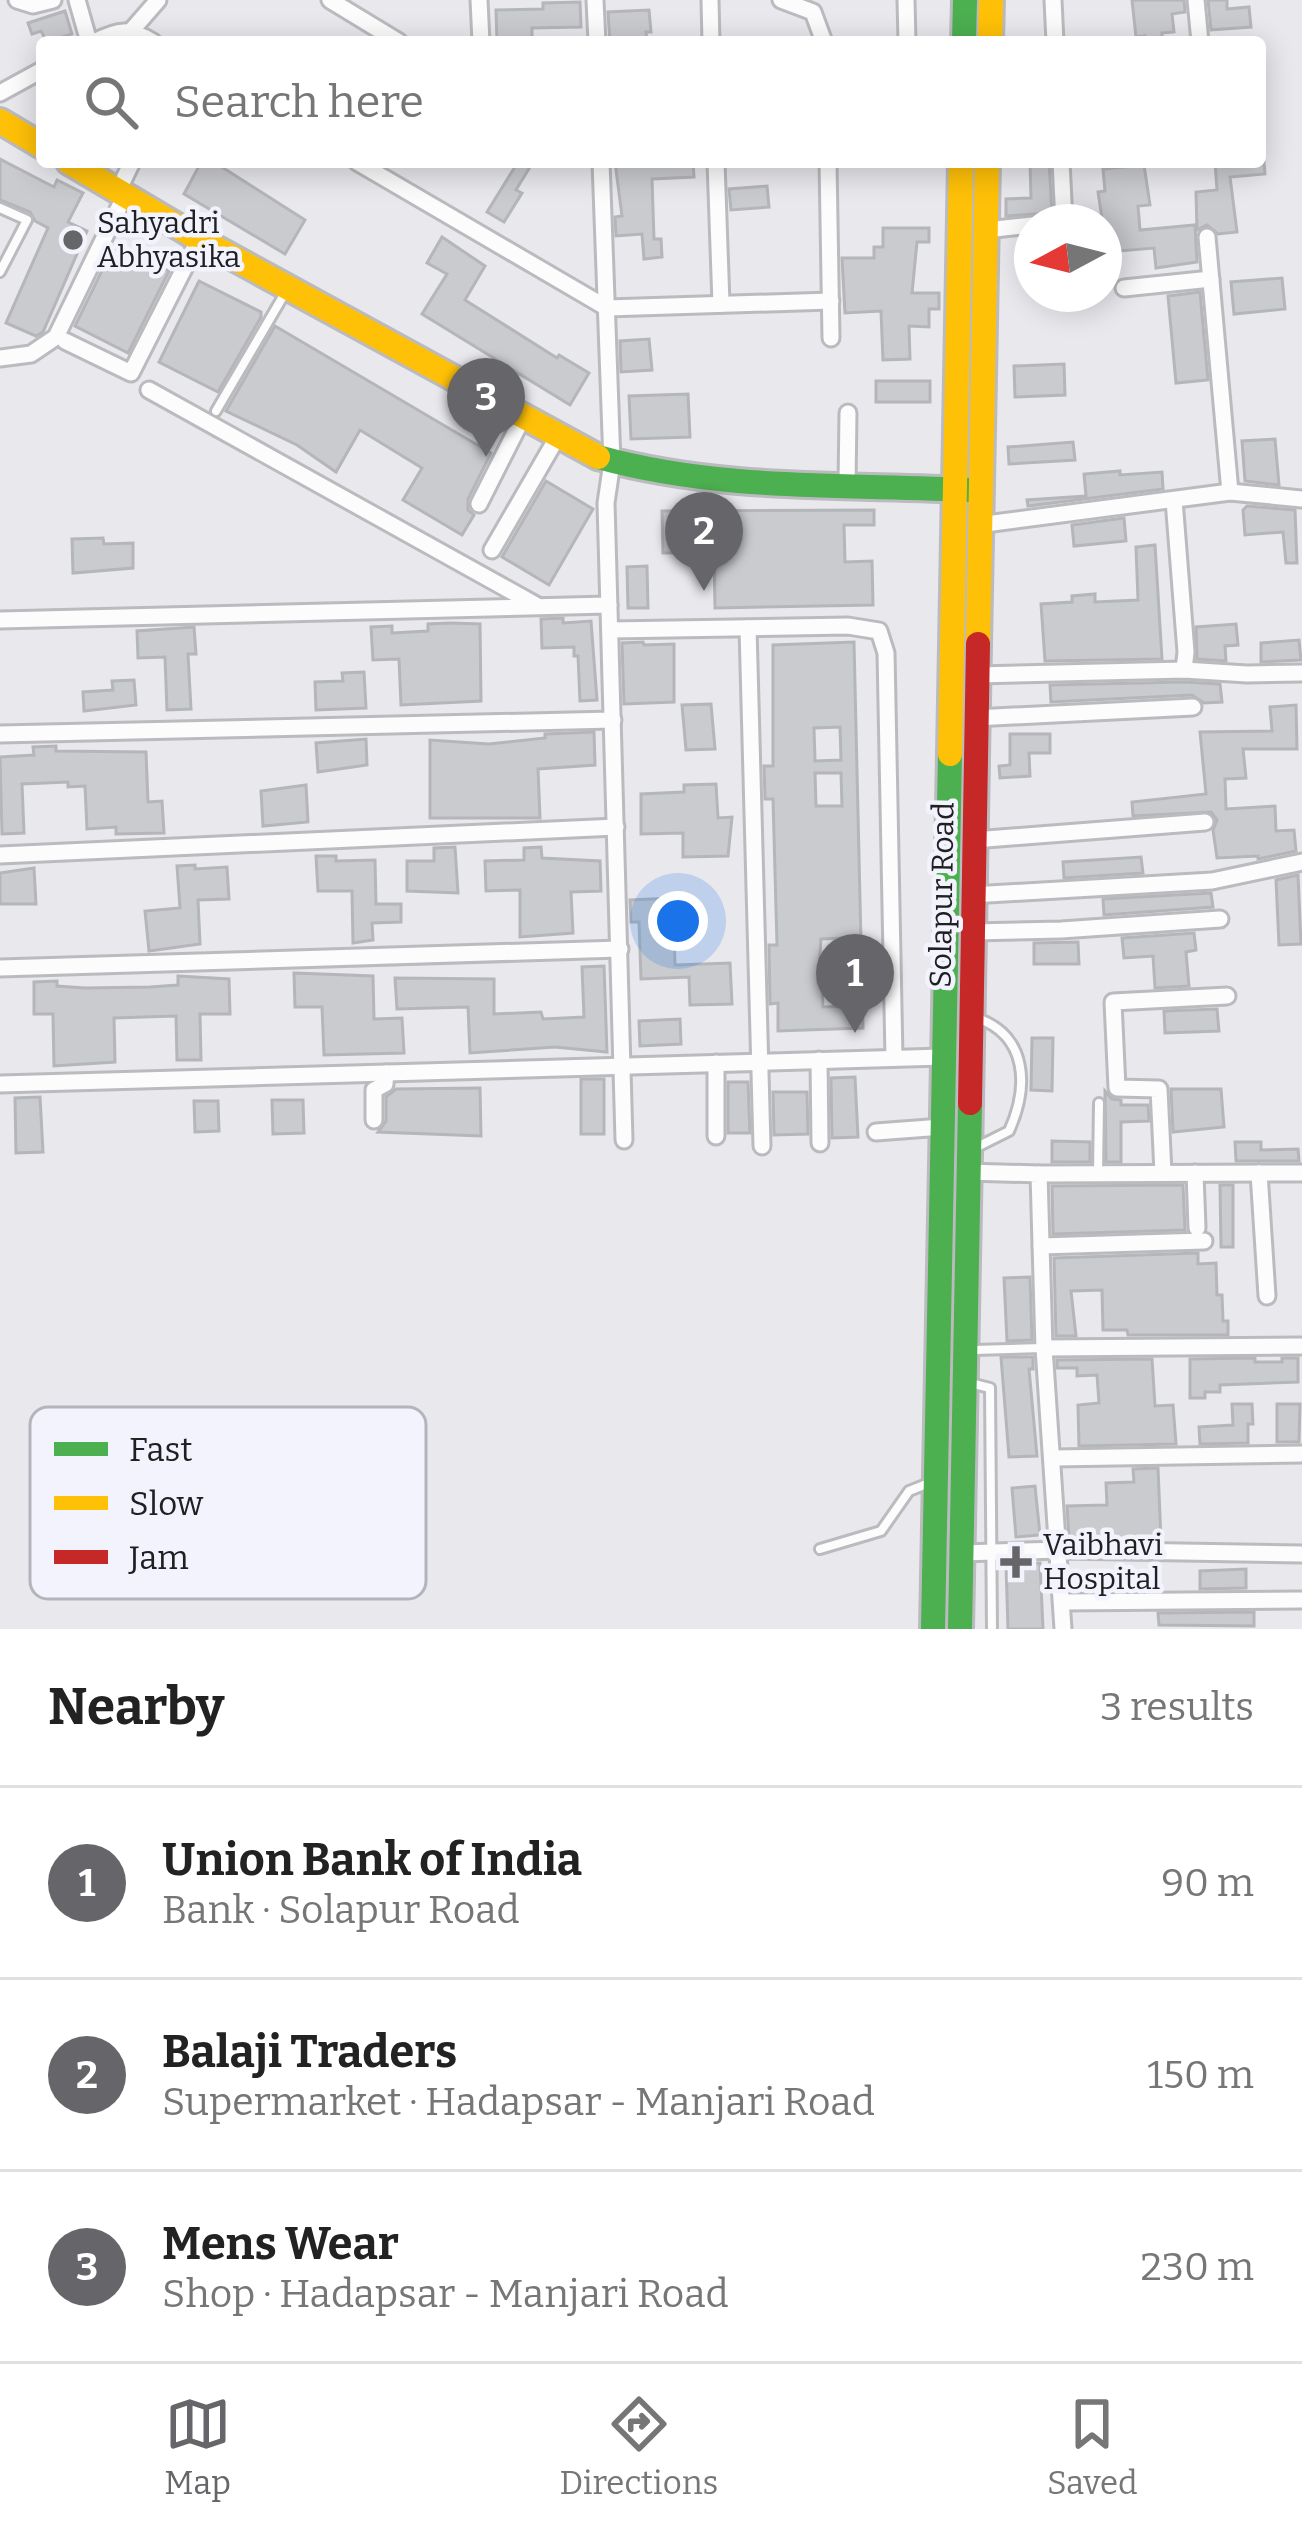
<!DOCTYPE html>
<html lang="en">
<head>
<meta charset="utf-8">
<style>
  body { margin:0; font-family:Bitter,serif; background:#f2f2f2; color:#222 }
  .compass { position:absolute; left:1014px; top:204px; width:108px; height:108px; border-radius:50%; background:#fff; box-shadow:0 6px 30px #0003; rotate:263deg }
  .you { position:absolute; left:678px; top:921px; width:42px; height:42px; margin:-30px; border:9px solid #fff; border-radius:50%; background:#1a73e8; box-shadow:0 0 0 18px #1a73e833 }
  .badge { display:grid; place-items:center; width:78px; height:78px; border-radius:50%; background:#66666a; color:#fff; font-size:39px; font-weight:700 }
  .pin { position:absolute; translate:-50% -99px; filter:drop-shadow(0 3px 6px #0008) }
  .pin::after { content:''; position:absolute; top:63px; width:42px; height:36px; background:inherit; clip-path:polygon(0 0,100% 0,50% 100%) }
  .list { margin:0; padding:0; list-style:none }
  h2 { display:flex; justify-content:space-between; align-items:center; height:156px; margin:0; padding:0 48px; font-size:51px }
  h2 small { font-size:39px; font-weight:400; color:#767676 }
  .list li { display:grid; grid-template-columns:78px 1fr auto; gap:36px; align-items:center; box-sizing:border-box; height:192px; padding:0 48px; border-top:3px solid #e0e0e0 }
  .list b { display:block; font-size:45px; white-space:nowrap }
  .list p { margin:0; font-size:39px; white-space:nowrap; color:#767676 }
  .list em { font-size:39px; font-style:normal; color:#767676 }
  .icon { flex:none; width:66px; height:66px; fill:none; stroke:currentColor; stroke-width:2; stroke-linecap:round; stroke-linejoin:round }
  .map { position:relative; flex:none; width:1302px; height:1629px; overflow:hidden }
  .search { position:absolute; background:#fff; box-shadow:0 6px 30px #0003; left:36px; right:36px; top:36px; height:132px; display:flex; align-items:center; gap:30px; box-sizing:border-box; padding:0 42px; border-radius:12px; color:#767676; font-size:45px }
  .sheet { height:732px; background:#fff }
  nav { display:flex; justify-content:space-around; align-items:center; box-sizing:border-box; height:168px; border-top:3px solid #e0e0e0; background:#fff; font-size:33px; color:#767676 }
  nav a { display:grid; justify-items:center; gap:6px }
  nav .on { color:#66666a }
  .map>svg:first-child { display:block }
  .building { fill:#cacbce; stroke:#b5b6ba; stroke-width:3; fill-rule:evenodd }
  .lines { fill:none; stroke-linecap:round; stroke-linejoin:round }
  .lane-casing { stroke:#bbbbbf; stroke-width:14 }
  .street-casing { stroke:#bbbbbf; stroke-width:21 }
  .fast-casing { stroke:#bbbbbf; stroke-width:30 }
  .slow-casing { stroke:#bbbbbf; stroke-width:30 }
  .jam-casing { stroke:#bbbbbf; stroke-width:30 }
  .lane { stroke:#fcfcfc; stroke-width:8 }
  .street { stroke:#fcfcfc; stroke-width:15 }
  .fast { stroke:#4caf50; stroke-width:24 }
  .slow { stroke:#ffc107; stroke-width:24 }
  .jam { stroke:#c62828; stroke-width:24 }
  .poi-dot { fill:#66666a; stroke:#f2f3fd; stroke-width:4.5 }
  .labels { text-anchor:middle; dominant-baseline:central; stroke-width:9; stroke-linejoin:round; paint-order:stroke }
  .poi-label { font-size:30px; fill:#202023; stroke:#f2f3fd; text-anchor:start }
  .street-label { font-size:30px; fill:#202023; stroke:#f2f3fd }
  .key { fill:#f2f3fd; stroke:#b3b4bc; stroke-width:3 }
  .key-label { font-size:33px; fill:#202023 }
</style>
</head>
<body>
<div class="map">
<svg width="1302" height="1629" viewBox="0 0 1302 1629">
  <rect width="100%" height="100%" fill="#e8e8ed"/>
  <g class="building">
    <path d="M1132,0H1184L1185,12L1172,14L1174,32L1162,33V42H1146L1145,36L1136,37Z"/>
    <path d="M1208,0H1227V9L1249,7L1251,27L1211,30Z"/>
    <path d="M580,2L581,27L532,28V42H497L496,10L543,9V3Z"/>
    <path d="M649,10L651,32H646L647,42H610L608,12Z"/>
    <path d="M65,11L72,34L47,42L41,31L32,34L28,23Z"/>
    <path d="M0,159L54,187L57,180L83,193L68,222L87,231L43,332L36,336L6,323L48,228L35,221L30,212L0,200Z"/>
    <path d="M214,162L305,220L285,254L184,194L199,166Z"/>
    <path d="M518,162H533L516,190L522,193L504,222L487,212Z"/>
    <path d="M615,162H693L694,177L652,179L654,239H661L662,257L644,259L642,234L616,236L615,217L622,216Z"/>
    <path d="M1030,162H1049L1052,213L1006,216V199L1031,198Z"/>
    <path d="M1215,162H1264L1265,174L1230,177L1237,232L1218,234L1207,225L1197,230L1196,192L1217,190Z"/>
    <path d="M1144,165L1150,205L1138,206L1140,230L1195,225L1197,262L1156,268L1154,248L1107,252L1098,192L1105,191L1103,169Z"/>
    <path d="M767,186L769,207L731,210L729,189Z"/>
    <path d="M883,228H929V242H917L912,293H939V309H929V327L909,326L910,359L883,360L881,311L845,313L842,258H874V247H883Z"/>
    <path d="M442,237L485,266L465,300L557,358L559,355L589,373L570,405L422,314L447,274L427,263Z"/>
    <path d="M115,244L169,271L128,353L75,326Z"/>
    <path d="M1282,278L1285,309L1234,314L1231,282Z"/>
    <path d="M199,281L261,312V317L218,392L159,362Z"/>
    <path d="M1200,292L1208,380L1176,383L1168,296Z"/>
    <path d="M275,326L491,453L468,499V510L474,515L462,535L403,500L422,468L360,430L336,472L297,445L226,411Z"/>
    <path d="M649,339L652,370L621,372L620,341Z"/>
    <path d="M1064,364L1065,395L1015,397L1014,366Z"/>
    <rect x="876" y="381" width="54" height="21"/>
    <path d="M688,394L690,437L631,439L629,396Z"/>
    <path d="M1275,439L1279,485L1245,481L1242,441Z"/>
    <path d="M1073,442L1075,460L1009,464L1008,447Z"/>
    <path d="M1120,471V475L1162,472L1163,489L1028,506L1027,500L1086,496L1084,474Z"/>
    <path d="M546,481L593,509L549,585L502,557Z"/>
    <path d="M1247,506L1295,510L1297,563H1286L1283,532L1245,535L1243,510Z"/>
    <path d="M874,510V525H844L845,562L872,561L873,605L715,608L714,553H663L662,511Z"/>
    <path d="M1124,518L1126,541L1074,546L1072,525Z"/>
    <path d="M103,538L104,544L133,543V568L73,573L72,539Z"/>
    <path d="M1155,545L1162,659L1045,661L1041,604L1072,602V596L1095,594V602L1138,600L1136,547Z"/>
    <path d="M647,566L648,608H628L627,567Z"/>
    <path d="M563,618V623L591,621L597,700L580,701L578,656H574V647L542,648L541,619Z"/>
    <path d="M451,623L480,624L481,701L401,705L399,659L373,660L371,627L392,626V633L428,631V624Z"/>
    <path d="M1236,624L1238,645L1225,646L1226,661L1197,659L1196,627Z"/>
    <path d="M194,627L196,654H188L191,709L167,710L165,657L138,658L137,631Z"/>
    <path d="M1299,640L1301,660L1261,662V643Z"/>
    <path d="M643,642L644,645L674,644V702L624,704L622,643Z"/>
    <path d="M854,642L863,1028L778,1031V1003L770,1004L769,945H777L773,799H765L764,766H773V645ZM840,727L841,760L815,761L814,728ZM815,773H841L842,806H816ZM845,938L847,1006L823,1007L822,983H818L821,939Z"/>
    <path d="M364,672L366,708L316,710L315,682L343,681L342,673Z"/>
    <path d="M134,680L136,705L84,711L83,692L113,690L112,681Z"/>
    <path d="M1184,682L1220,684L1222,702L1204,703L1192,695L1051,702L1050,685Z"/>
    <path d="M711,704L715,749L686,750L682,705Z"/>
    <path d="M1296,705L1297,749H1243L1246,778L1225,779L1226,809L1275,806L1276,831L1294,830L1296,851L1258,859V856L1217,858L1213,830L1217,820L1211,812L1133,816L1132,802L1206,794L1200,732L1272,731L1270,707Z"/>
    <path d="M594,732L595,765L538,769L540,818H430V740L489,744L545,738V734Z"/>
    <path d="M1010,734H1050V753H1029L1030,776L1000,778L999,766L1010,765Z"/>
    <path d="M366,739L367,765L318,772L316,743Z"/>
    <path d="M56,746V751L146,752L148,802L162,801L164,833L116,834V827L87,829L85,786L68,787V782L22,784L24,833L2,834L0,757L34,755L33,747Z"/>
    <path d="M716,784L718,818L732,817L728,856L683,857V833L641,834V794L684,792V785Z"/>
    <path d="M306,785L308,822L263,826L261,791Z"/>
    <path d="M455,847L458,893L407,891V861H434V848Z"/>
    <path d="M541,847L542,858L600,861L601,891L571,892L573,933L520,937V890L486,891L485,861L524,860V848Z"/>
    <path d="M316,856H336V861L375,860L376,904H401V922L372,923L373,940L353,943L352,891H318Z"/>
    <path d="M1141,857L1143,873L1064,878L1063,862Z"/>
    <path d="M195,865V869L227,867L229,899L198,900L200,944L149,951L145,911L180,908L177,866Z"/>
    <path d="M34,868L36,904H0V873Z"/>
    <path d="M1298,875L1301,944L1279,945L1276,880Z"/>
    <path d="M1211,893L1213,907L1104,915L1103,899Z"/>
    <path d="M673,898L675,965L730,963L732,1004L690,1005L689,977L641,979L639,922H631L630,900Z"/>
    <path d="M1194,933L1196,950L1186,952L1189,986L1155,988L1153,956L1124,958L1122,938Z"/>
    <path d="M1078,942L1079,964H1034V943Z"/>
    <path d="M604,966L607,1052L555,1047L470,1053L468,1007L397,1009L395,978L494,979V1014L541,1012L543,1019L584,1017L582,967Z"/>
    <path d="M294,973L373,976L374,1019L402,1018L404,1053L324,1055L322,1007H295Z"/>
    <path d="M178,976L229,979L230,1014H200L201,1060H177L176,1016L114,1018L115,1062L54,1066L53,1014H34V982L57,981V986L85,988L150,987L178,985Z"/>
    <path d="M1217,1009L1219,1031L1165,1033L1164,1011Z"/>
    <path d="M680,1019L681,1044L640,1046L639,1021Z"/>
    <path d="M1032,1038H1053L1052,1091L1031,1090Z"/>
    <path d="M855,1077L858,1137L832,1138L831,1078Z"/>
    <rect x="581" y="1079" width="23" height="55"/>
    <path d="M728,1082H748L750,1133H728Z"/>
    <path d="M480,1088L481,1136L378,1132L386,1121V1097L396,1089Z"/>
    <path d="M1171,1089H1221L1224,1127L1173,1132Z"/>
    <path d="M1105,1091L1112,1099L1121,1100V1105H1148L1149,1121L1121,1122V1162H1106Z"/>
    <path d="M773,1092H807L808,1134L774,1135Z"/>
    <path d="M40,1097L43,1152L16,1153L15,1098Z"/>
    <path d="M272,1100H303L304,1133L273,1134Z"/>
    <path d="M194,1101H218L219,1131L195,1132Z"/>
    <path d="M1052,1141L1090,1142V1162H1052Z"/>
    <path d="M1235,1142H1261V1150L1298,1149L1299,1161H1236Z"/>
    <path d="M1183,1185L1185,1230L1053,1234L1052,1186Z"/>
    <path d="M1220,1185H1233V1247H1221Z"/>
    <path d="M1198,1253V1264L1216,1263L1217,1295H1222L1223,1321H1228V1335H1128L1127,1330H1103L1102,1290L1071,1291L1076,1336H1056L1054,1258Z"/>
    <path d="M1030,1277L1032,1340L1007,1341L1004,1278Z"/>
    <path d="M1001,1357H1033V1369H1029L1037,1456L1009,1457Z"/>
    <path d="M1255,1358V1362H1282V1358H1298V1382L1220,1385V1392H1205V1398H1190V1359Z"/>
    <path d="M1152,1359L1155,1406L1173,1405L1176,1444L1079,1446L1078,1405L1099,1403L1097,1375L1077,1376V1368H1057V1360Z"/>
    <path d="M1232,1404H1252L1253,1424H1248V1443L1200,1444L1199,1427L1233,1425Z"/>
    <path d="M1277,1404H1300L1299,1442H1277Z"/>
    <path d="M1158,1468L1161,1540L1069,1538L1067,1506L1107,1505L1106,1483L1134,1482L1133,1469Z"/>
    <path d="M1035,1486L1040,1535L1016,1537L1012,1488Z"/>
    <path d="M1040,1563L1043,1629H1008L1006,1564Z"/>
    <path d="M1246,1569V1588L1200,1589V1571Z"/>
    <path d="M1254,1612V1626L1159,1625L1158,1613Z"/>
  </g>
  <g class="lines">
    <defs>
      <g id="lane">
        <path d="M0,208L27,220L0,272"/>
        <path d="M216,411L285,293"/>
        <path d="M977,1018C1028,1036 1029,1087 1009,1131L979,1146"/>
        <path d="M1098,1172L1099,1103"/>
        <path d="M974,1350L1043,1348"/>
        <path d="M970,1383L990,1388L992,1629"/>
        <path d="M820,1549L881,1531L909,1491L929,1483"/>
      </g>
      <g id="street">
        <path d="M17,0L33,5L53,0"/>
        <path d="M77,0L89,42"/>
        <path d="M330,0L399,42"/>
        <path d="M479,0L481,42"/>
        <path d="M595,0L597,42"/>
        <path d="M710,0L711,42"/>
        <path d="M781,0L813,12L824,42"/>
        <path d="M906,0L907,42"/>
        <path d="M1053,0L1055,42"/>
        <path d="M1196,0L1200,42"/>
        <path d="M132,30L158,0"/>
        <path d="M94,42C119,29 129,28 153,42"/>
        <path d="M0,93L42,70"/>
        <path d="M357,162L607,308L831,301"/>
        <path d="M601,162L612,462L606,503L624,1140"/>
        <path d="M716,162L721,304"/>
        <path d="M828,162L831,338"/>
        <path d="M1061,162L1064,221"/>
        <path d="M118,191L132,162"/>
        <path d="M1059,222H1091"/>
        <path d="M986,230L1032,225"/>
        <path d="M1207,237L1230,492"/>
        <path d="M1124,288L1211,279"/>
        <path d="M65,341L131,373L199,239"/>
        <path d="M0,358L31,354L56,337L125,195"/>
        <path d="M149,390L536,605"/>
        <path d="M847,485L848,413"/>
        <path d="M1174,500L1186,652L1184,670"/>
        <path d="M479,504L523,417"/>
        <path d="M978,525L1230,492L1302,499"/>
        <path d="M492,550L558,436"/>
        <path d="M0,620L609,605"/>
        <path d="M748,628L762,1146"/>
        <path d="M610,630L848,626L879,631L886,653L894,1058"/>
        <path d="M976,675L1184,670L1247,674L1302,673"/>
        <path d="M975,718L1193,707"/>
        <path d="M0,734L613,720"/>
        <path d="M974,840L1205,822"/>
        <path d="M0,855L616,827"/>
        <path d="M972,895L1212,881L1302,862"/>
        <path d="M972,932L1061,930L1220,919"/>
        <path d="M0,968L620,949"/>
        <path d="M819,1060L820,1143"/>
        <path d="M716,1063V1136"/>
        <path d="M0,1084L943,1057"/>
        <path d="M374,1120V1090L385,1084L386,1073"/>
        <path d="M876,1132L942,1127"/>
        <path d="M967,1172L1039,1174L1044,1348L1063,1629"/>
        <path d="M1163,1173L1159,1089L1117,1088L1113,1002L1227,996"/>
        <path d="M1195,1173L1197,1228"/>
        <path d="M1259,1173L1267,1296"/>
        <path d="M1039,1174L1302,1173"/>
        <path d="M1041,1246L1204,1241"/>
        <path d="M1044,1348L1302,1346"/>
        <path d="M1054,1458L1302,1454"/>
        <path d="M962,1553L1061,1550L1302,1554"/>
        <path d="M1063,1602L1302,1600"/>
      </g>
      <g id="fast">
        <path d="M964,42L965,0"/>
        <path d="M598,457C720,491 845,484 970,490"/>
        <path d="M933,1629L950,754"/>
        <path d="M960,1629L970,1103"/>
      </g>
      <g id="slow">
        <path d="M990,42L991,0"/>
        <path d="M0,121L42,146"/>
        <path d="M69,162L199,239L598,457"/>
        <path d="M978,644L987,162"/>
        <path d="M950,754L961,162"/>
      </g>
      <path id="jam" d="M970,1103L978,644"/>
    </defs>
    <use href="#lane" class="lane-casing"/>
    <use href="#street" class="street-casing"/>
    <use href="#fast" class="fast-casing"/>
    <use href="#slow" class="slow-casing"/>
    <use href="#jam" class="jam-casing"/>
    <use href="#lane" class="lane"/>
    <use href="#street" class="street"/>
    <use href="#fast" class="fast"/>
    <use href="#slow" class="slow"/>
    <use href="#jam" class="jam"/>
  </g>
  <g class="poi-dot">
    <circle cx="73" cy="240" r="12"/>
    <path d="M1010 1544h12v12h12v12h-12v12h-12v-12h-12v-12h12z"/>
  </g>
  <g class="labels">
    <g class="poi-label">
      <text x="97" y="223">Sahyadri<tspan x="97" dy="34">Abhyasika</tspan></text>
      <text x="1043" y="1545">Vaibhavi<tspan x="1043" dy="34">Hospital</tspan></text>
    </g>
    <g class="street-label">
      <text transform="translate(942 895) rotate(-89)">Solapur Road</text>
    </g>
  </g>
  <rect x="30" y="1407" width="396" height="192" rx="18" class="key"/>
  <rect x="54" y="1442" width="54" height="14" fill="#4caf50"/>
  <rect x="54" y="1496" width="54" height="14" fill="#ffc107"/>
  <rect x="54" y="1550" width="54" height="14" fill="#c62828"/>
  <g class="key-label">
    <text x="129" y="1461">Fast</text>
    <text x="129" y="1515">Slow</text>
    <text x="129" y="1569">Jam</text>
  </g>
</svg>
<svg class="compass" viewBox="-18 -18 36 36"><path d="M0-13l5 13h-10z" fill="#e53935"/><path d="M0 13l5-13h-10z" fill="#767676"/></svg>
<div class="you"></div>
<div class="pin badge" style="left:855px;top:1033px">1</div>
<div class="pin badge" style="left:704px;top:591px">2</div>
<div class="pin badge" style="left:486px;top:457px">3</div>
<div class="search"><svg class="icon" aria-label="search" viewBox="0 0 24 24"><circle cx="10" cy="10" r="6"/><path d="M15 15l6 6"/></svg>Search here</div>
</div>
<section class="sheet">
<h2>Nearby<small>3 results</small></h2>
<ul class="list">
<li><span class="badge">1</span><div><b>Union Bank of India</b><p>Bank · Solapur Road</p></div><em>90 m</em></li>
<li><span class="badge">2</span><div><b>Balaji Traders</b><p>Supermarket · Hadapsar - Manjari Road</p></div><em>150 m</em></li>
<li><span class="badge">3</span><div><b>Mens Wear</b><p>Shop · Hadapsar - Manjari Road</p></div><em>230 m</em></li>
</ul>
</section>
<nav>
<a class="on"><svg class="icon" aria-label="map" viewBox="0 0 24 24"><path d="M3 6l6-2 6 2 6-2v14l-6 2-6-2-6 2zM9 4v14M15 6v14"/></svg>Map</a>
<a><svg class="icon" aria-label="directions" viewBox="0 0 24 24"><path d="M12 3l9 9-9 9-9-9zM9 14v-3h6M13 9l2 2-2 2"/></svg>Directions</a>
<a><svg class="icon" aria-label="saved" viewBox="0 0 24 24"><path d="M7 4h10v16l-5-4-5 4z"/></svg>Saved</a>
</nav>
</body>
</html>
